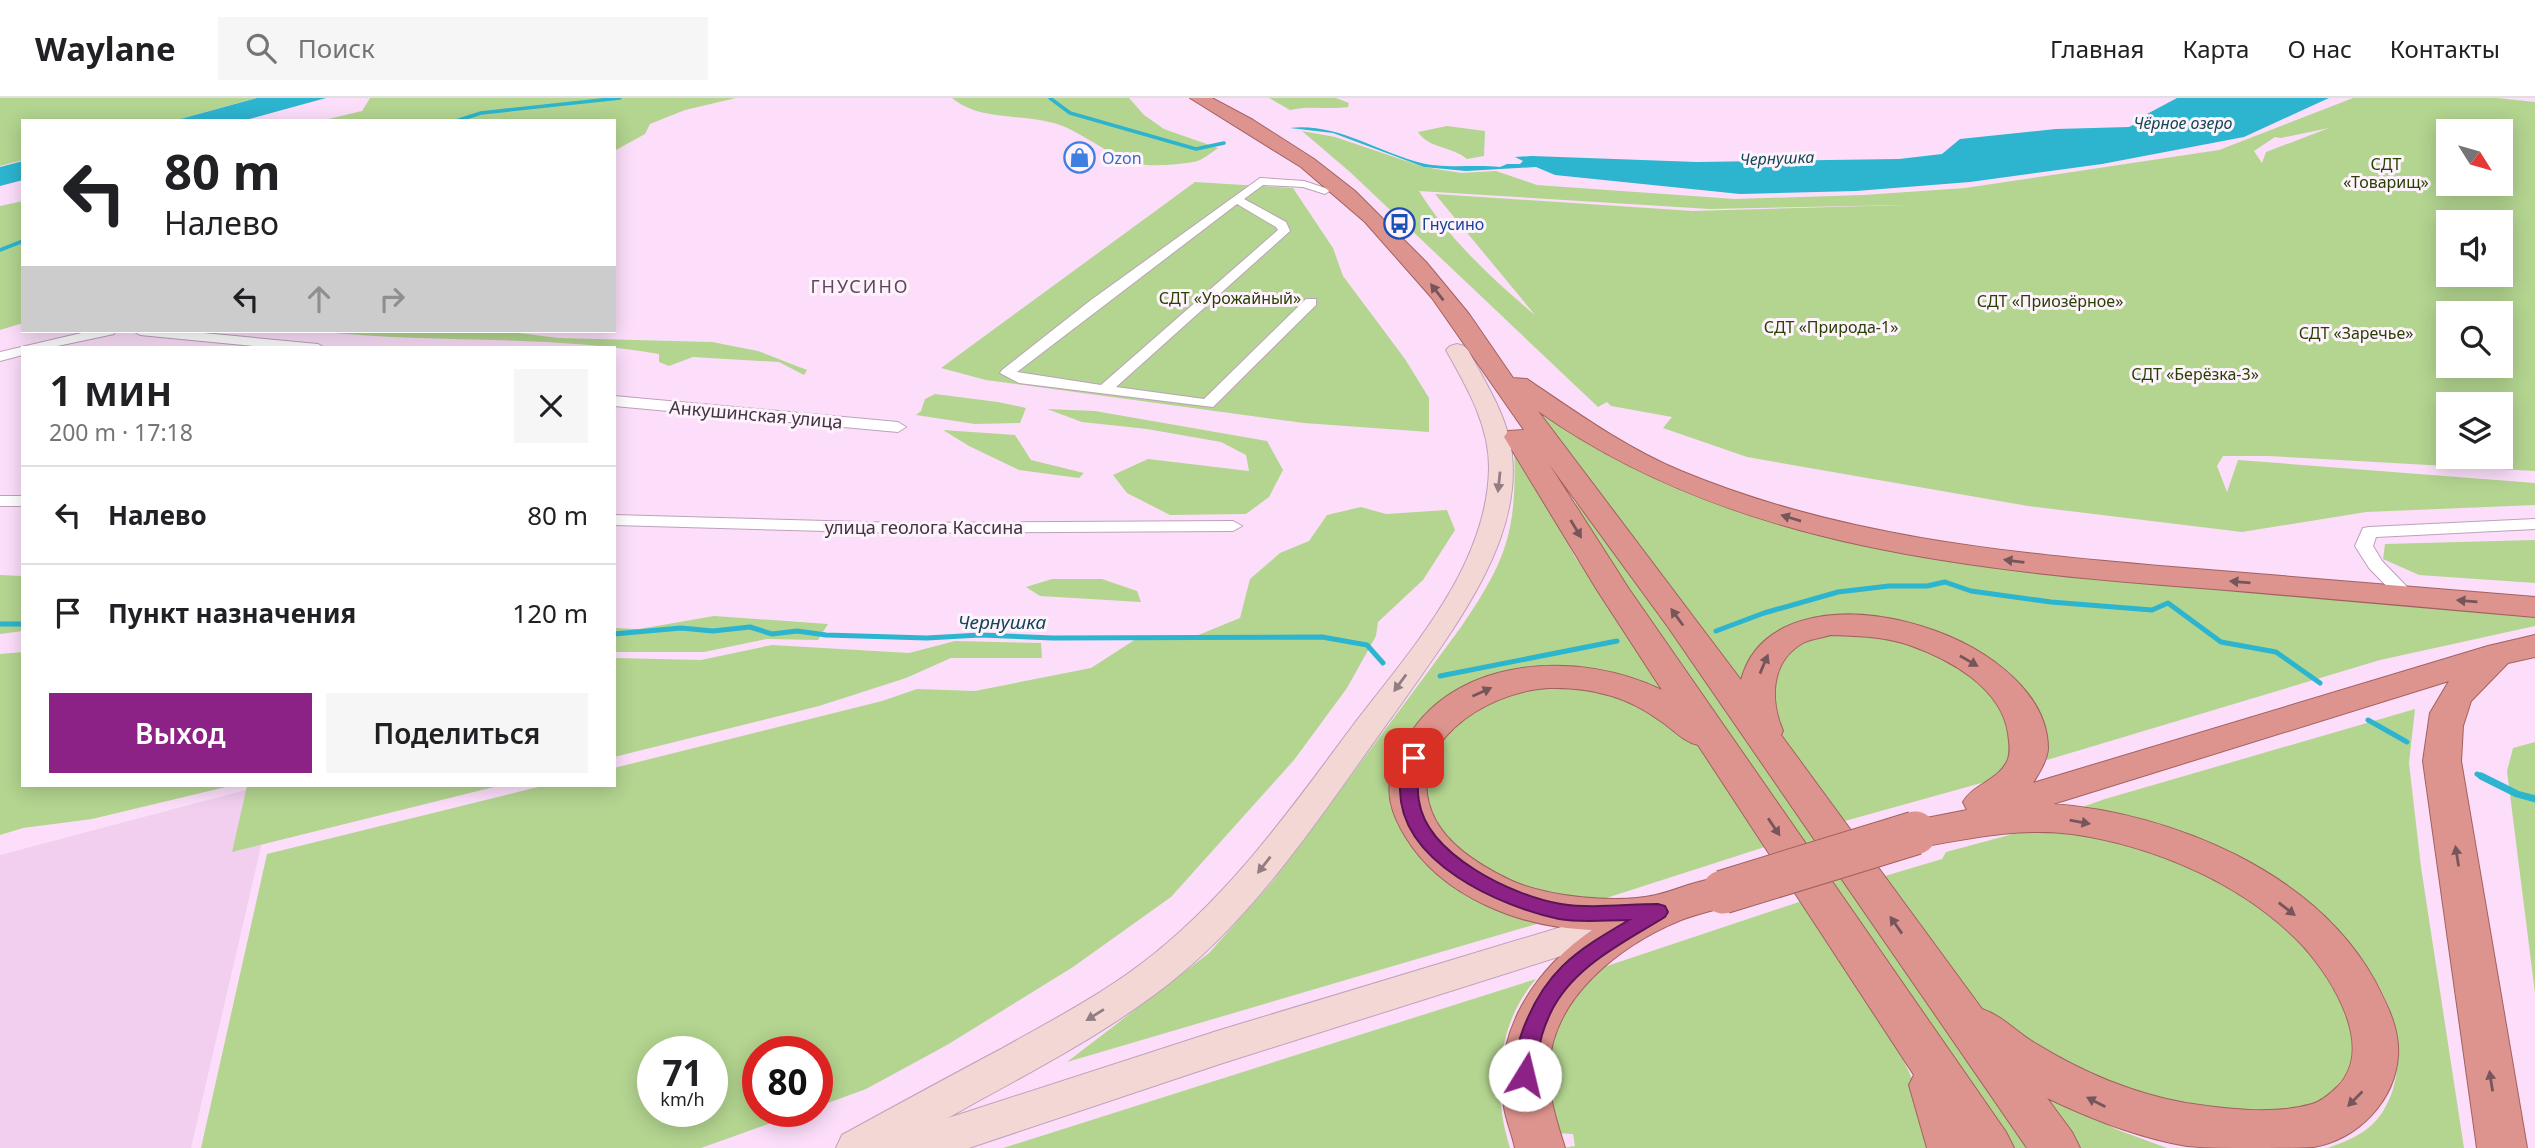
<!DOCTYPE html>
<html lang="ru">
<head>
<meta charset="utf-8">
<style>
	body { margin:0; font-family:"Noto Sans",sans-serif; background:#f6f6f6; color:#202124; height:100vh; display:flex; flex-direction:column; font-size:26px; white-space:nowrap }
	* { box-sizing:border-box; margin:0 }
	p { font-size:23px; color:#757577 }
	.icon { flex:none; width:38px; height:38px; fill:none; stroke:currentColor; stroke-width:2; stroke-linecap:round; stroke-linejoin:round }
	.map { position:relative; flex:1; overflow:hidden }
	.drawer { position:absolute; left:21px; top:248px; width:595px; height:441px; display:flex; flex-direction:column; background:#fff; border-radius:0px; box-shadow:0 4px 18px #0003 }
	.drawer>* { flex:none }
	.banner { position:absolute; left:21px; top:21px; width:595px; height:214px; border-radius:0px; box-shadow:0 4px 18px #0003; background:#fff; color:#202124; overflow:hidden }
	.needle { width:46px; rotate:127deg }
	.fabs { position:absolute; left:2436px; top:21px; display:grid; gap:14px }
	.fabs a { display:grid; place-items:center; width:77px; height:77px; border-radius:0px; background:#fff; box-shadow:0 4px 18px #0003; font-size:35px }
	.speed { position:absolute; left:637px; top:938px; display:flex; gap:14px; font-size:35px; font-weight:700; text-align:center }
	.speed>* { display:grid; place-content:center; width:91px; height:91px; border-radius:50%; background:#fff; box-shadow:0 4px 18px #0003; line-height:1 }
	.speed small { font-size:18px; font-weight:400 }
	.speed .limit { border:10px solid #d22; background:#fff; color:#111 }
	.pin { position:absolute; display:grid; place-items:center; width:60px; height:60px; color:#fff; margin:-30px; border-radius:14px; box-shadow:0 4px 10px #0006 }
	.me { position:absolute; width:77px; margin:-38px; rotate:9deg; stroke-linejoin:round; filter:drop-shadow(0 0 5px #0008) }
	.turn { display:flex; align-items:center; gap:24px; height:147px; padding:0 28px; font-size:32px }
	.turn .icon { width:91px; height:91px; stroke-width:2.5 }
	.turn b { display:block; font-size:49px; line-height:60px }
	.lanes { display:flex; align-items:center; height:66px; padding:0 28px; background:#0003; justify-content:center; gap:35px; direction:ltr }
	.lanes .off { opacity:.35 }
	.round { display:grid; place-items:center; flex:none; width:74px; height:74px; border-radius:0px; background:#f6f6f6 }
	.head { display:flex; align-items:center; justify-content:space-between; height:119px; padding:0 28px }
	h1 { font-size:42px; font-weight:600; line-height:52px }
	.primary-button { display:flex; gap:14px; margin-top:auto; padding:14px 28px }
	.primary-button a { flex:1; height:80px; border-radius:0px; background:#8c2186; color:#fff; font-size:28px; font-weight:600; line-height:80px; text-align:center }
	.primary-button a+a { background:#f6f6f6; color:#202124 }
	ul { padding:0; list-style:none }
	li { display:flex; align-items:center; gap:21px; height:98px; padding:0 28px; border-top:2px solid #e0e0e0 }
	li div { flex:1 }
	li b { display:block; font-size:26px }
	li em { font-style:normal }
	header { display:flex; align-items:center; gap:42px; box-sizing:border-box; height:98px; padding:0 35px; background:#fff; border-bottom:2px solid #e0e0e0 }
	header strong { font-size:33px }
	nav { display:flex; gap:38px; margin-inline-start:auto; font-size:24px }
	.search { width:490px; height:63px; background:#f6f6f6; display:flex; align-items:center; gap:18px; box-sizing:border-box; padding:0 24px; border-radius:0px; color:#757577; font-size:26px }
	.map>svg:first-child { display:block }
	.built { fill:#f2cfef }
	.green { fill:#b3d590; fill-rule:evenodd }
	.water { fill:#2db4cf }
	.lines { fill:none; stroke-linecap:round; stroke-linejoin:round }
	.stream-far2 { stroke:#2db4cf; stroke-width:3.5 }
	.stream-far1 { stroke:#2db4cf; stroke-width:5 }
	.stream { stroke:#2db4cf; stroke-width:7 }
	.minor-casing { stroke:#bda1bb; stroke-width:2 }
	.secondary-casing { stroke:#bda1bb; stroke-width:2 }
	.trunk-casing { stroke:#a26160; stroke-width:2 }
	.minor { fill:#fff; fill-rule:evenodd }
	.secondary { fill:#f3d7d5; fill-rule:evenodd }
	.trunk { fill:#de948e; fill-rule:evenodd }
	.trunk-bridge-casing { stroke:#a26160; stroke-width:45; stroke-linecap:butt }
	.trunk-bridge { stroke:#de948e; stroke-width:43 }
	.oneway { fill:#77565b }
	.oneway2 { fill:#917d82 }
	.route { fill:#8c2186; stroke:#5b1557; stroke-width:2 }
	.labels { text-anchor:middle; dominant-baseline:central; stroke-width:6; stroke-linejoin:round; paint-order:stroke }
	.far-water-label { font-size:16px; font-style:italic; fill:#104853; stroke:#fef2fd }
	.far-shop-label { font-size:16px; fill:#366cbe; stroke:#fef2fd; text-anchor:start }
	.far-park-label { font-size:16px; fill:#294003; stroke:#fef2fd }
	.far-transit-label { font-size:16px; fill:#164399; stroke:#fef2fd; text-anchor:start }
	.far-quarter-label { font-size:18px; letter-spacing:2px; fill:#5e465d; stroke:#fef2fd }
	.street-label { font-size:18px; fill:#40343f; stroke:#fef2fd }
	.water-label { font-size:19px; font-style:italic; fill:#104853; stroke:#fef2fd }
</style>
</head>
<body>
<header>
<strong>Waylane</strong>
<div class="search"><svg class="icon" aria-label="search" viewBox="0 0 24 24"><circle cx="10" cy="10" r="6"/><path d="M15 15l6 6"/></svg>Поиск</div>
<nav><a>Главная</a><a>Карта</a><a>О нас</a><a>Контакты</a></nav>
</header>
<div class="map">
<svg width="2535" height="1050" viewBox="0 0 2535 1050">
	<rect width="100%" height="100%" fill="#fcdefa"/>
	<path class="built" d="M261,688H275L191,1050H0V757Z"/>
	<path class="green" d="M0,0H256L173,23H23V62L0,68Z
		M370,0H736L685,12L650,26L645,36L614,53V23H320L362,13Z
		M952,0H1129L1144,17L1164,31L1218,50C1212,54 1206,59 1200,62C1191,66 1158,68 1147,67C1120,66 1087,37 1060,27C1024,14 983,25 952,0Z
		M1269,0H1336L1349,5L1348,9C1328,12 1310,7 1290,12Z
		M2353,0H2497L2535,4V373L2268,358H2223L2217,368L2227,394L2238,362L2535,385V407L2366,414L2242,434L2028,408L1747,359L1663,330L1672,319L1611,308L1607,304L1598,309L1350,74L1302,33L1335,39L1424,69L1461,75L1496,73L1537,87L1735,101L1864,97L1965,90L2219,52ZM2329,30L2266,54L2262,65L2254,53L2275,39L2281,40ZM2448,33H2501V86H2448ZM1419,93L1710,111L1906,107L1693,113L1435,96L1535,217C1493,182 1448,140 1419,93ZM2448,124H2501V177H2448ZM2448,215H2501V268H2448ZM2448,306H2501V359H2448Z
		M1447,28L1485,33L1484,58L1467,61C1452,48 1429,51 1418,34Z
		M1195,84L1293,90L1333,150L1343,178L1405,261L1429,300V334L1304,325L986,282L941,270Z
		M23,103V225L0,232V108Z
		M315,233H503L559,240L712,244L758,253L807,272L804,277L779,264L693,259L669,268L659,264V256C545,236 429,246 315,233Z
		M935,296L998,304L1026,310L1020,325L975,326L916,317L921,313L925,301Z
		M1047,311L1095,313L1267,343L1283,372L1269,399L1246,416L1170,417L1127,395L1113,377L1148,361L1249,373L1246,357L1221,344L1147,331L1082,324Z
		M1533,311C1559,327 1585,345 1611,359C1690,401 1775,427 1861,446L2535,514V528L2380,562L2047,662L2035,614L1982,560L1817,521L1775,535L1762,547L1753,561L1748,577V604Z
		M943,332L1015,337L1031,362L1084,375L1079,380L1019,372L969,348Z
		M1514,343L1575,459L1678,608L1602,577L1454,598L1402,712L1550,822L1067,964L1209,855L1274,782L1461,529C1510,458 1517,429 1514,343Z
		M1575,404L1620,455L2040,1050H2005L1605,462Z
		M1361,409L1386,416L1447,412L1455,432L1423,482L1378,524L1376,538L1347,590L1294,662L1171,799L1073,869L947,947L866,991L817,1009V954H758V1013H805L701,1050H201L267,756L542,688H614V670L882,603L917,591L975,593L1091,570L1136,541L1191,540L1240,520L1250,481L1280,455L1309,443L1327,417ZM653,954H712V1013H653Z
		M2535,442V485L2419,477L2383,461L2385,446Z
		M0,477L23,478V533L0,536Z
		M1052,481H1102L1137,493L1141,504L1040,498L1026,489Z
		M714,518L828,526L818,542L767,541L704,554H614V530L639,531Z
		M1815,536L1899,539L1987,581L2019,644L2002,676L1985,684L1834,726L1769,619L1778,555Z
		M955,543L1041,545L1042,560H951L906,580L819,608L614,659V560L701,562L772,547L909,555Z
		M23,554V688H230L92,721L23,730L0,737V556Z
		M1565,586L1622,596L1696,641L1771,747L1600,802L1523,796L1443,743L1421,697L1438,638L1490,598Z
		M2415,611L2409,665L2421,769L2464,1050H2328C2341,1045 2355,1040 2367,1031C2380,1021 2388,1007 2393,991C2410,934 2382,881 2343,840L2071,713L2105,701Z
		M2535,644V895L2507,673L2513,650Z
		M247,688H498L232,754Z
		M2050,731L2112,739L2232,786L2308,845L2345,902L2356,951L2348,974L2331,995L2313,1009L2239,1024L2095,989L1974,906L1885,778L1942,761L1946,754L2013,736Z
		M1802,803L1901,957L1918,993L1934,1050H1562L1575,1048L1573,1036L1556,1035L1548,972L1558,914L1601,870Z
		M1536,881C1496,927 1492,993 1510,1050H1003Z
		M2041,992L2118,1032L2167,1050H2081Z"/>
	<path class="water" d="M257,0H326L242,23H173Z
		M2177,0H2329L2244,39L2102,66L1970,84L1856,93L1740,96L1555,77L1536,69L1466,73L1424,69L1333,35L1290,30C1335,25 1373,51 1414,63C1442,72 1472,66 1500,69L1507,66H1520L1523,63L1515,59L1532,58L1697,64L1899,61L1942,56L1960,41L2056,31L2129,29L2146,21L2147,16Z
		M23,63V82L0,88V69Z"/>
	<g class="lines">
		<path class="stream-far2" d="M1050,0L1070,15L1196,51L1224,45
			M456,23L481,15L620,0
			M0,152L23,143"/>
		<path class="stream-far1" d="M0,526H23
			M1716,533L1764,515L1838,494L1889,488H1927L1945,484L1971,493L2051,504L2152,512L2168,505L2221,544L2276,554L2320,585
			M614,536L681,530L713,533L750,529L772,536L797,533L826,537L927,540L980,537L1053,540L1322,539L1367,547L1383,565
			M1440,578L1617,543
			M2368,622L2407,644
			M2477,676L2484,680"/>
		<path class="stream" d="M2481,678L2517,696L2535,701"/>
		<defs>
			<path id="minor" d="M1260,80L1304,83L1331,92L1325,96L1303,89L1263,87L1244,101L1286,124L1290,133L1116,289L1204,301L1306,201H1316V207L1213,309L1019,285L1000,275L1002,272L1091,202ZM1237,106L1276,129L1278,132L1101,287L1017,274Z
				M90,233H116L114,236L48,250H23V257L0,263V254Z
				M133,233H182L318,246L325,250H275L140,237Z
				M614,298L898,324L906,329L898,334L614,308Z
				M0,398H23V408H0Z
				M614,417L899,425L1233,423L1242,428L1233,433L899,435L614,427Z
				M2535,421V431L2376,439L2373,448L2382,463L2416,498L2407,504L2400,502L2369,470L2355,448L2363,430L2369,429Z"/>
			<path id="secondary" d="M1457,246L1464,248L1468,252C1483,280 1501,308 1509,339C1525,407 1489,476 1453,531C1423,577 1390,621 1359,665C1306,740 1252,816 1182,875C1112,934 1027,975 948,1020L1220,932L1624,810L1637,814L1642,824L1637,834L1220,966L969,1050H836L842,1037C895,1008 948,979 1001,951C1049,924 1097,899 1141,866C1226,802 1288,715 1351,630C1408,555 1488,469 1489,369C1489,326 1466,288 1446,252L1450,248Z"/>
			<path id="trunk" d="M1190,0H1212L1253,22L1314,61L1355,93L1426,164L1469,216L1513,280L1527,281C1577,315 1626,350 1681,373C1837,438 2005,455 2172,469C2293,479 2414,489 2535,499V519C2428,509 2321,500 2214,491C1981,473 1734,452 1538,313L1741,582C1774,455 2049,532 2048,651C2047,663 2039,675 2033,685L2488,548L2535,537V559L2508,565L2471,603L2463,628L2461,663L2527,1050H2477L2423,663L2430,615L2449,583L2053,706C2172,715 2315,774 2375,883C2387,906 2400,931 2398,958C2395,1003 2358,1041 2314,1049C2294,1050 2271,1050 2251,1050C2230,1050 2208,1050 2187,1048C2139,1040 2091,1021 2047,1000L2072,1034L2080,1050H2027L1668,529L1549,366L1629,491L2006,1034L2014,1050H1927L1909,987L1914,977L1698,647C1682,643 1673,631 1659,622C1627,598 1589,589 1549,590C1486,593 1397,649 1436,723C1451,750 1483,769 1510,782C1547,799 1616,806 1656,797C1683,791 1710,774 1738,783L1744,794L1738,805C1719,811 1699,815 1681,822C1620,847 1551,900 1549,971C1548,998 1557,1024 1565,1050H1515C1512,1036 1506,1022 1504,1009C1492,935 1534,872 1592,832C1523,830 1442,800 1405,738C1395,721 1387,703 1390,683C1392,666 1399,653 1408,639C1459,556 1582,553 1662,592L1597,492L1504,339L1508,333L1524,332L1432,200L1365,124L1301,69ZM1830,537C1857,538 1883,538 1909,547C1949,561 2001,589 2008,635C2009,644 2011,652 2008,661C2000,682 1973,686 1963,704L1967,712L1901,725L1895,735L1901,745L1915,750C1967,741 2020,729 2072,736C2155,748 2244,786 2302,847C2331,879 2376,948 2338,988C2331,995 2322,1003 2312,1006C2274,1017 2225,1011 2186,1005C2131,995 2082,974 2035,945C2016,934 2003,918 1982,911L1781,637L1783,633C1770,602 1770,564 1803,545C1810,541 1822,540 1830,537Z"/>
		</defs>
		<use href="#minor" class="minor-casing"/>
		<use href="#secondary" class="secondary-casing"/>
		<use href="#trunk" class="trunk-casing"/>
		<use href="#minor" class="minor"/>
		<use href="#secondary" class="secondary"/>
		<use href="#trunk" class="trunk"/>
		<defs>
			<path id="trunk-bridge" d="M1723,794L1915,735"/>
		</defs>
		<use href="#trunk-bridge" class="trunk-bridge-casing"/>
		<use href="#trunk-bridge" class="trunk-bridge"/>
	</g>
	<defs><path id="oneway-solid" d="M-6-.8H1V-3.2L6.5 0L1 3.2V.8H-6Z" transform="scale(1.75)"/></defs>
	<g class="oneway">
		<use href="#oneway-solid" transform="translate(1437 194) rotate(-128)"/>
		<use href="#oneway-solid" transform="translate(1791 420) rotate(-163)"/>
		<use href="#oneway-solid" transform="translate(1576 431) rotate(59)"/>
		<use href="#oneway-solid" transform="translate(2014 463) rotate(-173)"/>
		<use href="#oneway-solid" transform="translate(2240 484) rotate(-175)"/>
		<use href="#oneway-solid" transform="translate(2467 503) rotate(-175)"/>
		<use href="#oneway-solid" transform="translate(1677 519) rotate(-126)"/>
		<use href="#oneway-solid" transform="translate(1969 563) rotate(30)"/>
		<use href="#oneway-solid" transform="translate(1764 566) rotate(-67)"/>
		<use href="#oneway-solid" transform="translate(1482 594) rotate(-24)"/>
		<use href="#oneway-solid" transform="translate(2080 724) rotate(10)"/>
		<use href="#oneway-solid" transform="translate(1774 729) rotate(56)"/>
		<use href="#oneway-solid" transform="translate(2457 758) rotate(-99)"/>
		<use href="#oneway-solid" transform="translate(2287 811) rotate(38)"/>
		<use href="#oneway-solid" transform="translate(1896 827) rotate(-125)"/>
		<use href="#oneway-solid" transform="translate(2491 983) rotate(-99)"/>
		<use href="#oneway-solid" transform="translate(2355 1001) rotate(135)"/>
		<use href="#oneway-solid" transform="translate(2096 1004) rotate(-153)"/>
	</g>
	<g class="oneway2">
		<use href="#oneway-solid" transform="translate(1499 384) rotate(96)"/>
		<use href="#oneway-solid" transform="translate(1400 585) rotate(126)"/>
		<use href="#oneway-solid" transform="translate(1264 767) rotate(128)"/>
		<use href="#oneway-solid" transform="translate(1095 917) rotate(148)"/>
	</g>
	<path class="route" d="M1414,654L1420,656L1423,660C1419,674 1416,689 1419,703C1427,757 1513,798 1561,806C1592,811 1627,806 1658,806L1665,808L1668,814L1665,819C1623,845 1572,869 1550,916C1545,927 1540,941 1539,952C1537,963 1538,974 1533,984L1525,987L1517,984C1511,971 1516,951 1521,937C1543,874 1574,854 1629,822C1607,822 1581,825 1559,821C1499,808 1401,765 1400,692C1400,680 1401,667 1408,656Z"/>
	<defs>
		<symbol id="shop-ring" viewBox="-11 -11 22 22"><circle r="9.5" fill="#fef2fd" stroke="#3f7fe0" stroke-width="1.5"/><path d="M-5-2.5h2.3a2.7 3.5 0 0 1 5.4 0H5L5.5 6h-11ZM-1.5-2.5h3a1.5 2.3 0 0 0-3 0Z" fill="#3f7fe0"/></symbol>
		<symbol id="bus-ring" viewBox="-11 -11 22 22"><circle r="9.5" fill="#fef2fd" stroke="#1a4fb4" stroke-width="1.5"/><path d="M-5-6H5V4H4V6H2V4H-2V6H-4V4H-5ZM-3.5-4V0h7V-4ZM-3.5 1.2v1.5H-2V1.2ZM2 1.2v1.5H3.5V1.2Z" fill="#1a4fb4"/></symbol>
	</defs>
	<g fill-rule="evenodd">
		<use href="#shop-ring" x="1062" y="42" width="35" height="35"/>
		<use href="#bus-ring" x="1382" y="108" width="35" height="35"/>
	</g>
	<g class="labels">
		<g class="far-water-label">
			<text x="2183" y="25">Чёрное озеро</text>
			<text transform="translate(1777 60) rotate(-2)">Чернушка</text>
		</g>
		<g class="far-shop-label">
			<text x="1102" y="60">Ozon</text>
		</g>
		<g class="far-park-label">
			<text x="2386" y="66">СДТ<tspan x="2386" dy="18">«Товарищ»</tspan></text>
			<text x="1230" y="200">СДТ «Урожайный»</text>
			<text x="2050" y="203">СДТ «Приозёрное»</text>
			<text x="1831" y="229">СДТ «Природа-1»</text>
			<text x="2356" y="235">СДТ «Заречье»</text>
			<text x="2195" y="276">СДТ «Берёзка-3»</text>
		</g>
		<g class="far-transit-label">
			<text x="1422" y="126">Гнусино</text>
		</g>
		<g class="far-quarter-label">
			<text x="860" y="188">ГНУСИНО</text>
		</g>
		<g class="street-label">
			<text transform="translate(756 316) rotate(5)">Анкушинская улица</text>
			<text x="924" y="429">улица геолога Кассина</text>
		</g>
		<g class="water-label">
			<text x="1002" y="524">Чернушка</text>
		</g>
	</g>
</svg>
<div class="fabs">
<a><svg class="needle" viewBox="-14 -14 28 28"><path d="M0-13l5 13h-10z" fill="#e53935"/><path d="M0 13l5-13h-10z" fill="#757577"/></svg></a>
<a><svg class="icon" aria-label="sound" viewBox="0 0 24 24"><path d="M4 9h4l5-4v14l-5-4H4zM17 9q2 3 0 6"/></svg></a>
<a><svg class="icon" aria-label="search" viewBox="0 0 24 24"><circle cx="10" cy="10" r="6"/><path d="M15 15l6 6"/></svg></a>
<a><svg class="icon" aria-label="layers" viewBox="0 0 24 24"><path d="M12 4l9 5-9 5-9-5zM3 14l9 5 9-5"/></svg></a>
</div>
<div class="speed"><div>71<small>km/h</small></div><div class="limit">80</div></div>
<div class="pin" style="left:1414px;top:660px;background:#d93025"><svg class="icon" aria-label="arrive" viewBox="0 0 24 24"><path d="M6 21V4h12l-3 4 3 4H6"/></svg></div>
<svg class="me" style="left:1525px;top:977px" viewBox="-20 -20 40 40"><circle r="19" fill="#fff"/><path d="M0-13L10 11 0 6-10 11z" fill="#8c2186"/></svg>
<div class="banner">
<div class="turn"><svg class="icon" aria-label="left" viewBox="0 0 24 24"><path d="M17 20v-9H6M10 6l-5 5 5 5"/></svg><div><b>80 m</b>Налево</div></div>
<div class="lanes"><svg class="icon" aria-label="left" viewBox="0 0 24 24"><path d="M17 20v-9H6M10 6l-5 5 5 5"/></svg><svg class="icon off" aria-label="ahead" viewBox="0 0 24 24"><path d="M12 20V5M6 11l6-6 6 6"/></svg><svg class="icon off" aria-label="right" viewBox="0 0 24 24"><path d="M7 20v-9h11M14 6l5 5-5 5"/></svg></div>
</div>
<section class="drawer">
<div class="head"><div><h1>1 мин</h1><p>200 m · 17:18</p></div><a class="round"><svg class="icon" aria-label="close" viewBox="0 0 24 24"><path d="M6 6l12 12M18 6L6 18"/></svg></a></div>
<ul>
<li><svg class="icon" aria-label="left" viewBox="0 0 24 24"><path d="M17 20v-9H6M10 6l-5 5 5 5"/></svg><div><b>Налево</b></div><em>80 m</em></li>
<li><svg class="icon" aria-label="arrive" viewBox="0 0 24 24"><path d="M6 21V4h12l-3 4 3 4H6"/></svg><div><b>Пункт назначения</b></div><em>120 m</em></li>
</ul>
<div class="primary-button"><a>Выход</a><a>Поделиться</a></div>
</section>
</div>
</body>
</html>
